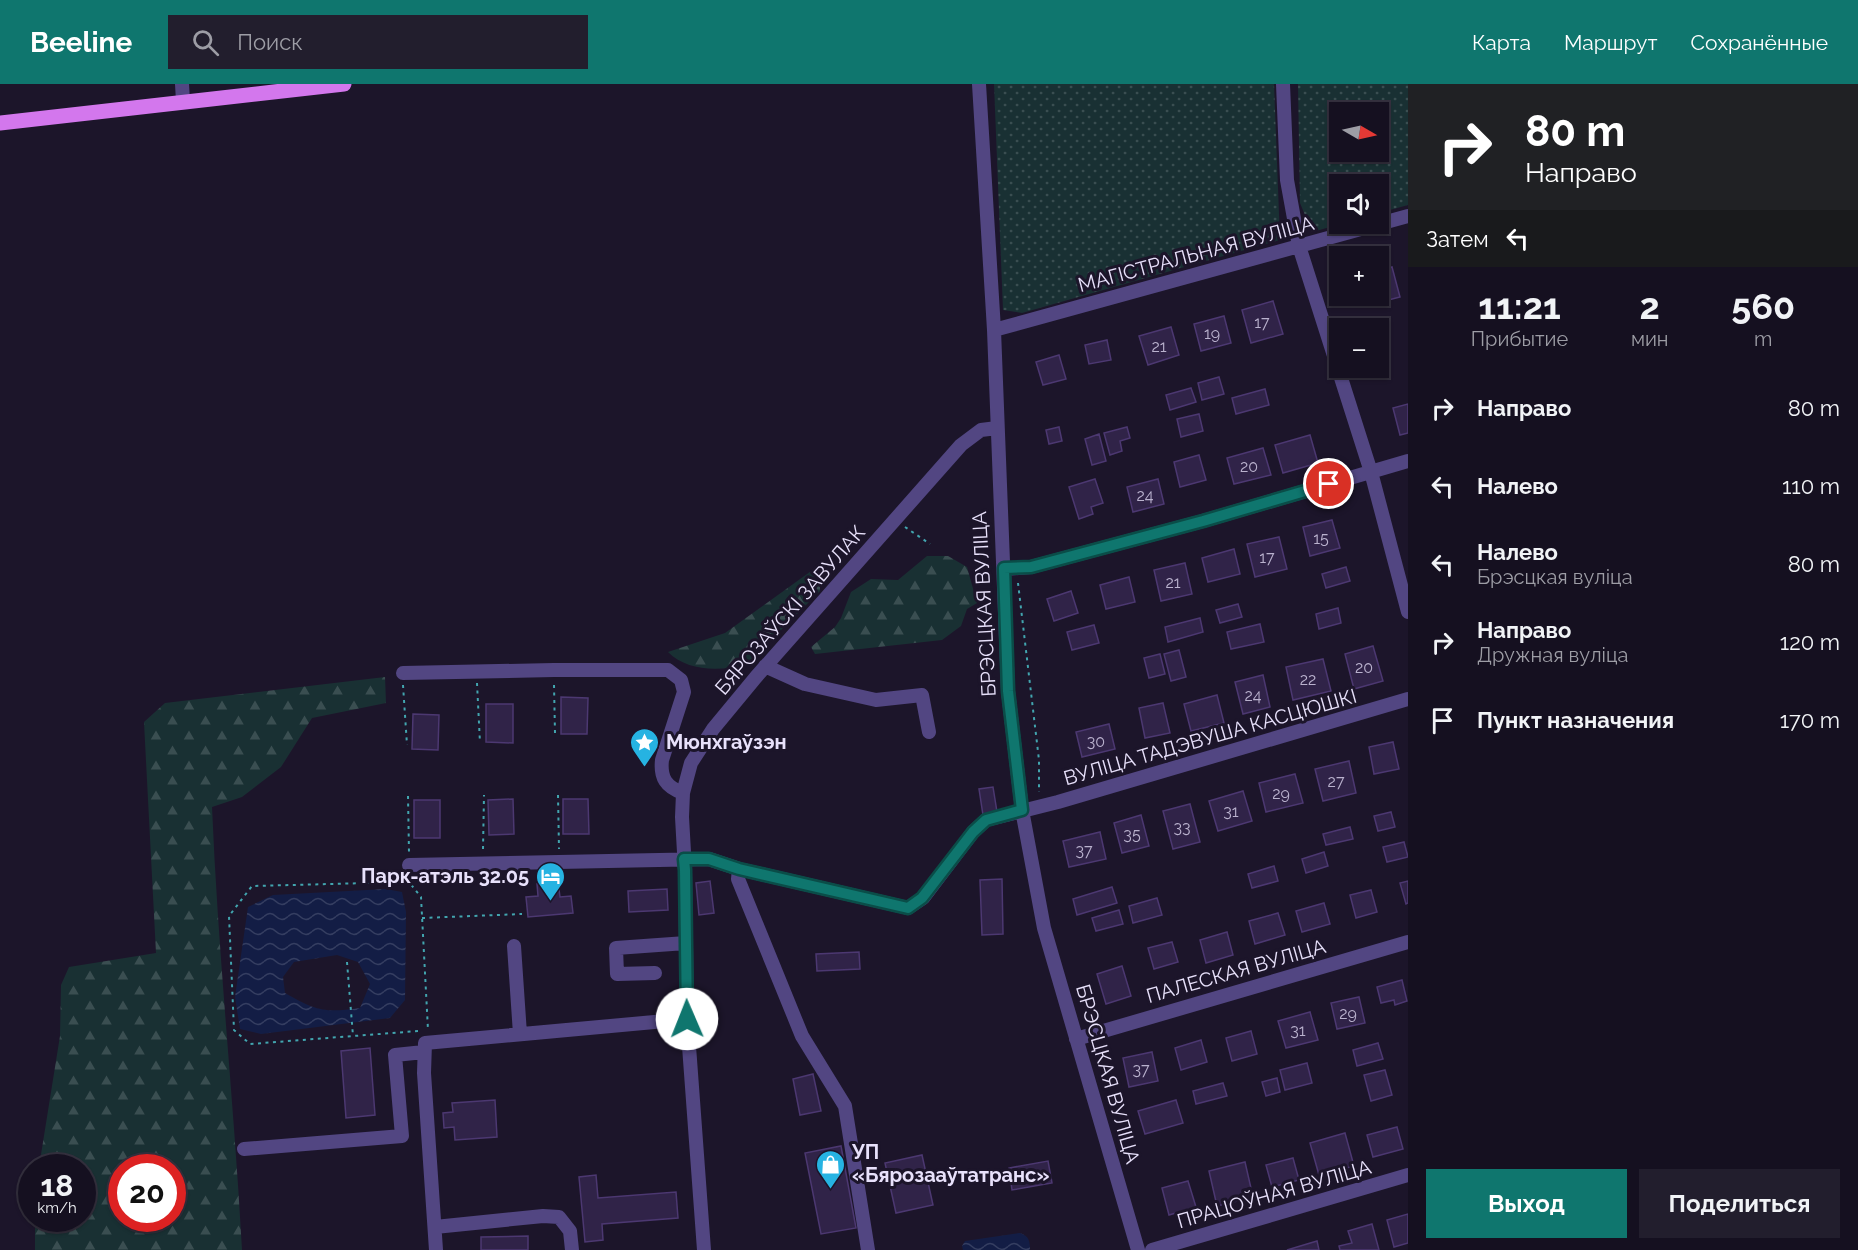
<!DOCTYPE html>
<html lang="ru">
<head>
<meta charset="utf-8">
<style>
	body { margin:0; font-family:Raleway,sans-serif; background:#221e2d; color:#f1f3f6; height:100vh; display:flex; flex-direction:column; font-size:22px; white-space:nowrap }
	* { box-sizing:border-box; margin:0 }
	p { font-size:20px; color:#9d9da5 }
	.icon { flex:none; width:33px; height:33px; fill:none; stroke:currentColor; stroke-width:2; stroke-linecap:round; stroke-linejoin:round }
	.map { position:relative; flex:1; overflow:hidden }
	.side { display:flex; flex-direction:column; background:#151020; width:450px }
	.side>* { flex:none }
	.guide { background:#202124; color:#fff; overflow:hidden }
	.needle { width:39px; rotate:99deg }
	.tools { position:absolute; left:1329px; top:18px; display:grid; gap:12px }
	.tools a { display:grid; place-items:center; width:60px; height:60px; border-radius:0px; background:#151020; box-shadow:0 2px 4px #0004,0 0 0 2px #34303e; font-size:30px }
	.speed { position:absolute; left:18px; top:1070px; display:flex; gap:12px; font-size:30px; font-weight:700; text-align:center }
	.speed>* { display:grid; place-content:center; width:78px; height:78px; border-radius:50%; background:#151020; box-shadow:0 2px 4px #0004,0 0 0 2px #34303e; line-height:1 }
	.speed small { font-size:15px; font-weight:400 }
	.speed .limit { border:9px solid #d22; background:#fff; color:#111 }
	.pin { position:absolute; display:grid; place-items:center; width:51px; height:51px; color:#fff; margin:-26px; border:3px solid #fff; border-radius:50%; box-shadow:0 2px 6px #0007 }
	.me { position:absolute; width:66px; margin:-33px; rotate:359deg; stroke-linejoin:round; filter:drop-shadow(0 0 4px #0008) }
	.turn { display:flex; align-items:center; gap:21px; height:126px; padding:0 18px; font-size:27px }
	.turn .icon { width:78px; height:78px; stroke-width:2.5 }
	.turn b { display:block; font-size:42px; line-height:51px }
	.then { display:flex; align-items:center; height:57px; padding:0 18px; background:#0003; gap:12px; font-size:22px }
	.eta { display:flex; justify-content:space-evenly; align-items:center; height:102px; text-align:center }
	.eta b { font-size:36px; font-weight:700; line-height:42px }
	.action { display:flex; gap:12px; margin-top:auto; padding:12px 18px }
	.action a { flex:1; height:69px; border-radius:0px; background:#0f766e; color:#fff; font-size:24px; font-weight:700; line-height:69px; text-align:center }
	.action a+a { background:#221e2d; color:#f1f3f6 }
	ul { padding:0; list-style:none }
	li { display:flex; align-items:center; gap:18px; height:78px; padding:0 18px }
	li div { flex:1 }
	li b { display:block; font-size:22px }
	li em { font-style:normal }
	header { display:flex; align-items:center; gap:36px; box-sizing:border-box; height:84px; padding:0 30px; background:#0f766e; color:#fff }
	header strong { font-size:28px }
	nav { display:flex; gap:33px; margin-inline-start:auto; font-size:21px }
	.search { width:420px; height:54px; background:#221e2d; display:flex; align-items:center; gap:15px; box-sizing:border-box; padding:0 21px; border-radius:0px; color:#9d9da5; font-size:22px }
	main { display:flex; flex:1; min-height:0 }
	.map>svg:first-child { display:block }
	.grass { fill:url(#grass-dots); fill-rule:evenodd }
	.forest { fill:url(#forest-firs); fill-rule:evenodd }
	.water { fill:url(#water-waves); fill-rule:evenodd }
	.building { fill:#302348; stroke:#4c3871; stroke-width:1.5 }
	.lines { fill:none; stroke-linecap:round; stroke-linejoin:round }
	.path { stroke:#42a5af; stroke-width:2; stroke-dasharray:3 4.5; stroke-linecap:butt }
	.minor { stroke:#524682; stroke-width:14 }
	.major { stroke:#d377ed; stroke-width:15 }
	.route-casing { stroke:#0a4d48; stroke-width:15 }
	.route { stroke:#0f766e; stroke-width:10 }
	.labels { text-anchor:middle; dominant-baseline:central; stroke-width:6; stroke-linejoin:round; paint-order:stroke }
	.number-label { font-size:16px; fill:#bab2ce }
	.street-label { font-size:20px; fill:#e8e1fb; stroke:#1c152a }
	.poi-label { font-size:20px; font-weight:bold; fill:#e8e1fb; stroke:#1c152a; text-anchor:start }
</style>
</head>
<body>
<header>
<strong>Beeline</strong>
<div class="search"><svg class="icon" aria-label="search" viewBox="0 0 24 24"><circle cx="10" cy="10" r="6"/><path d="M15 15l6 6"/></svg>Поиск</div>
<nav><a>Карта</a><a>Маршрут</a><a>Сохранённые</a></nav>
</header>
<main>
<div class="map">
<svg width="1408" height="1166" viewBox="0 0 1408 1166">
	<defs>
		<pattern id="grass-dots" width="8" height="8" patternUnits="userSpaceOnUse" patternTransform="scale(1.5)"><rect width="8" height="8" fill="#193033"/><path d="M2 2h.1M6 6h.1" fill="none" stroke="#3a4e51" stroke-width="1.8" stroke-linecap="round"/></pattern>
		<pattern id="forest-firs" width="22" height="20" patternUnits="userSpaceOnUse" patternTransform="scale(1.5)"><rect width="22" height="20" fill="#193033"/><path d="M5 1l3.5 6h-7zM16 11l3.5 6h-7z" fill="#3a4e51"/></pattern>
		<pattern id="water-waves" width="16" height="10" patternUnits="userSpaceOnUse" patternTransform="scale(1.5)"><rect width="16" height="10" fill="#131d45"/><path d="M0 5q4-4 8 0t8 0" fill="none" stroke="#353e61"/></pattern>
	</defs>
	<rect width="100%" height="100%" fill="#1c152a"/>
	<path class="grass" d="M994,0H1274L1280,156L1022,229L1003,226Z
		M1298,0H1408V121L1379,129L1378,100H1340L1341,140L1312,148L1300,119ZM1340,28H1378V68H1340Z"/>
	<path class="forest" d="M927,472H948L967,483L977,519L967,525L961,542L942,556L815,570L811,563L835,543L841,534L851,508L871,495L898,496Z
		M814,485L820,488V507L748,579C723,588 688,588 668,568L725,549Z
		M385,593L386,619L312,634L281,683L242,713L212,723C218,871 234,1018 242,1166H35V1134H82V1083H39L60,952L61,901L69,883L156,869L144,638L165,619ZM122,1083H172V1134H122Z"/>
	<path class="water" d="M386,805L402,808L406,828L405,916L390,934L261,950L240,945L235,913L248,823L273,811ZM337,871L358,878L370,900L360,924C325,929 316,927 285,909L283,893L294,878Z
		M1020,1149C1029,1152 1030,1157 1030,1166H963L962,1162L965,1157Z"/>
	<path class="building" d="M1392,183L1400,213L1369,221L1366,212H1378V187Z
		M1273,217L1283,250L1251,259L1242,226Z
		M1224,232L1231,259L1201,267L1194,240Z
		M1171,243L1179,271L1148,281L1139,252Z
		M1107,256L1111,276L1089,280L1085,261Z
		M1059,271L1066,295L1043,301L1036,278Z
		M1219,293L1224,310L1202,316L1198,299Z
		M1191,304L1196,318L1170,326L1166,311Z
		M1265,305L1269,321L1236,330L1232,314Z
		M1408,320V349L1400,351L1393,324Z
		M1199,330L1203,347L1181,353L1177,335Z
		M1059,343L1062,357L1049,360L1046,346Z
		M1127,343L1130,354L1120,357L1122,367L1110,371L1104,349Z
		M1099,350L1106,377L1092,381L1085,355Z
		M1310,351L1318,379L1283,389L1275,361Z
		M1263,364L1271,391L1234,400L1227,374Z
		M1199,371L1206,396L1180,403L1174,378Z
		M1095,395L1103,419L1091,423L1093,430L1079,435L1069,403Z
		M1158,395L1164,420L1133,428L1127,403Z
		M1332,436L1340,464L1310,472L1303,443Z
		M1279,453L1287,485L1255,493L1247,460Z
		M1234,465L1240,490L1208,498L1202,474Z
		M1185,479L1192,510L1161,517L1154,486Z
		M1346,483L1350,497L1326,504L1322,490Z
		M1129,493L1135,518L1106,525L1100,501Z
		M1071,507L1078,529L1054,537L1047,515Z
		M1238,520L1242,533L1220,539L1216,526Z
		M1338,524L1341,539L1319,545L1316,530Z
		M1200,534L1203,548L1168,558L1165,543Z
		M1260,540L1264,558L1231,565L1227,548Z
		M1094,541L1099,559L1072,566L1067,548Z
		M1373,562L1383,597L1354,605L1345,570Z
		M1179,566L1186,593L1171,597L1164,570Z
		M1160,570L1165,590L1149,594L1144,574Z
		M1323,575L1331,607L1293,616L1286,583Z
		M1263,591L1270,623L1243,630L1235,598Z
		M1217,611L1224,639L1191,647L1184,620Z
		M561,613L588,614L587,650H561Z
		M1163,619L1170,649L1145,654L1139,624Z
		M486,620H513V659L486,658Z
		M413,630L439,631L438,666L412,665Z
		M1109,640L1115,665L1082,673L1076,648Z
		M1393,658L1399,685L1374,690L1369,663Z
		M1349,677L1356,709L1323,717L1315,685Z
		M1295,690L1303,719L1266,728L1259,699Z
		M993,703L997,728L983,731L979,705Z
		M1243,707L1252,737L1218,747L1209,717Z
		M513,715L514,750L489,751L488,716Z
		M563,715H588L589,750H563Z
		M414,716H440V754H414Z
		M1190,720L1200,758L1173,765L1163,727Z
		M1391,728L1395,743L1378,747L1374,732Z
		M1141,731L1149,762L1122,769L1114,739Z
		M1350,743L1353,755L1326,761L1323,750Z
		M1100,748L1106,775L1069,783L1063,757Z
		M1404,758L1408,773L1387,778L1383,763Z
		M1324,768L1328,782L1306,789L1302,775Z
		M1274,782L1278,797L1252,804L1248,790Z
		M1002,795L1003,850L982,851L980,796Z
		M710,797L714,829L699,831L696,799Z
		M1408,797V819L1406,820L1400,799Z
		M558,798L560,813L571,812L573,829L528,833L526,813L538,812L537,800Z
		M1112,803L1117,819L1077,831L1073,815Z
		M667,805L668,826L629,828L628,807Z
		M1371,806L1377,828L1356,834L1350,811Z
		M1157,814L1162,831L1133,839L1129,822Z
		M1324,819L1330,840L1302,848L1296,827Z
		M1119,826L1123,840L1096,847L1092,834Z
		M1278,829L1285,851L1255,860L1249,837Z
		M1227,848L1233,871L1206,879L1200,856Z
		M1172,858L1178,878L1154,885L1148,864Z
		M859,868L860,885L817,887L816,870Z
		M1122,882L1131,912L1106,920L1097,890Z
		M1402,896L1407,917L1395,921L1394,916L1381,919L1377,903Z
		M1359,913L1365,939L1337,945L1331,919Z
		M1310,928L1318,956L1286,964L1278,937Z
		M1251,947L1257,970L1232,977L1226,954Z
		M1201,956L1207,978L1181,986L1175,964Z
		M1378,959L1383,975L1357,982L1353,966Z
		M370,964L375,1031L346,1034L341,967Z
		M1152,968L1158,997L1129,1003L1123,974Z
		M1307,979L1312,999L1285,1006L1280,986Z
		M1385,986L1392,1011L1371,1017L1364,991Z
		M813,990L821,1027L800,1031L793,995Z
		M1277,994L1280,1008L1266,1012L1262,998Z
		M1223,999L1227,1012L1196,1020L1193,1007Z
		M495,1016L497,1053L455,1056L454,1043L444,1044L443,1029L453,1028L452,1019Z
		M1176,1016L1183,1039L1145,1050L1138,1027Z
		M1397,1043L1403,1065L1373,1073L1367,1051Z
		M1345,1049L1354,1082L1319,1091L1310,1059Z
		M841,1062L856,1144L821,1150L805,1069Z
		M922,1071L933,1121L896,1129L885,1079Z
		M1293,1074L1299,1096L1272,1103L1266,1081Z
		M1048,1077L1052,1099L1012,1106L1009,1084Z
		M1245,1078L1253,1113L1217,1122L1209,1087Z
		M596,1091L598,1114L676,1108L678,1134L602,1140L603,1156L585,1158L579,1093Z
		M1188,1097L1196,1123L1169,1131L1162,1104Z
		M1408,1130V1159L1394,1163L1387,1136Z
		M1372,1140L1379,1166H1340L1339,1162L1352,1159L1348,1147Z
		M528,1152V1166H481V1153Z
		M1317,1157L1319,1166H1287Z"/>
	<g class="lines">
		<path class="path" d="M905,443L930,460
			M1018,499L1039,676V708
			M477,599L480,659
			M403,601L407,661
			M554,601L555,649
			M558,711L559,765
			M408,712L409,769
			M483,765L484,711
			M422,834L522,830
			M347,878L353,952
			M418,947L250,960L234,946L229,832L252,802L409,798L421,813L428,946"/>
		<path class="minor" d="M182,0L183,17
			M979,0L994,246L1008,607L1022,726L1044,844L1138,1166
			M1283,0L1287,96L1299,162L1371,388L1408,528
			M994,246L1408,132
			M1004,485L1031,483L1203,437L1408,377
			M765,582L805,600L876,616L922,611L929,648
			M403,589L554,586H668L681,596L684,608L662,676C660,694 666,703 683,709
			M409,781L709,775L739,785L738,795L802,952L845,1022L868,1166
			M739,785L908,824L923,814L973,748L986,736L1058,718L1408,615
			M514,862L520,950
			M655,889L617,890L616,864L686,859
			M1076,955L1408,858
			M244,1065L402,1052L395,971L424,968
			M435,1143L543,1132L559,1133L570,1147L572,1166
			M436,1166L424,989L425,959L687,935
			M704,1166L687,935L685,786L682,733L683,709L691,679L713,645L756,593L961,361L981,346L997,344
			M1152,1166L1408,1091"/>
		<path class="major" d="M0,39L344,0"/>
	</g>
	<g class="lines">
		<defs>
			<path id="route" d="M687,935L685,786L684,775H709L739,785L908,824L922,814L973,748L986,736L1022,726L1008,607L1004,484L1031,483L1203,437L1329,400"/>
		</defs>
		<use href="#route" class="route-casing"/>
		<use href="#route" class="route"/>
	</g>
	<defs>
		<symbol id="sight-pin" viewBox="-11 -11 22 30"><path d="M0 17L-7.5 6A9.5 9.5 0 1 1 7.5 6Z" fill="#26b3e2" stroke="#1c152a"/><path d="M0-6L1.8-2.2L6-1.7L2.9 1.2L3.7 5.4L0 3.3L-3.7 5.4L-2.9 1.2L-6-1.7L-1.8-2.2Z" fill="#fff"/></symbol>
		<symbol id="hotel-pin" viewBox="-11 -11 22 30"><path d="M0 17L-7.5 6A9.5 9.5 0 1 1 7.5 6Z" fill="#26b3e2" stroke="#1c152a"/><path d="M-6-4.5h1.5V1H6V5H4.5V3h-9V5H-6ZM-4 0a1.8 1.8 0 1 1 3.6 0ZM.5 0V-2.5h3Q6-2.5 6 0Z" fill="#fff"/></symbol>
		<symbol id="shop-pin" viewBox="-11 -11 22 30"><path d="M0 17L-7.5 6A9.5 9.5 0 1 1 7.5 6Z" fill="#26b3e2" stroke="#1c152a"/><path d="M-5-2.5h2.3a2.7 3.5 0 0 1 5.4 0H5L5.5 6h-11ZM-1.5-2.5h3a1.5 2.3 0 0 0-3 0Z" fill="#fff"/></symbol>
	</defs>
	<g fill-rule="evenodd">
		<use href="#sight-pin" x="628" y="642" width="33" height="45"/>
		<use href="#hotel-pin" x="534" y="776" width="33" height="45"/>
		<use href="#shop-pin" x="814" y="1064" width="33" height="45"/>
	</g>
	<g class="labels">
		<g class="number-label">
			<text x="1262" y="238">17</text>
			<text x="1212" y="249">19</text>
			<text x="1159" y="262">21</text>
			<text x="1249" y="382">20</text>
			<text x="1145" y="411">24</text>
			<text x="1321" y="454">15</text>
			<text x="1267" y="473">17</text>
			<text x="1173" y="498">21</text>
			<text x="1364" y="583">20</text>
			<text x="1308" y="595">22</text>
			<text x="1253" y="611">24</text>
			<text x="1096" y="657">30</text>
			<text x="1336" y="697">27</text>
			<text x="1281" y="709">29</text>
			<text x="1231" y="727">31</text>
			<text x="1182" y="743">33</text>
			<text x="1132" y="750">35</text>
			<text x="1084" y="766">37</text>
			<text x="1348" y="929">29</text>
			<text x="1298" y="946">31</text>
			<text x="1141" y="985">37</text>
		</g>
		<g class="street-label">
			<text transform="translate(1196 170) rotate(-15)">МАГІСТРАЛЬНАЯ ВУЛІЦА</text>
			<text transform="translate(984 520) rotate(-93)">БРЭСЦКАЯ ВУЛІЦА</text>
			<text transform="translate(790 526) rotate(-49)">БЯРОЗАЎСКІ ЗАВУЛАК</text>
			<text transform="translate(1210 653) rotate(-16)">ВУЛІЦА ТАДЭВУША КАСЦЮШКІ</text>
			<text transform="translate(1236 887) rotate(-16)">ПАЛЕСКАЯ ВУЛІЦА</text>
			<text transform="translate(1108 990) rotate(74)">БРЭСЦКАЯ ВУЛІЦА</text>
			<text transform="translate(1274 1110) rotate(-16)">ПРАЦОЎНАЯ ВУЛІЦА</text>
		</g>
		<g class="poi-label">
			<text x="666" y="658">Мюнхгаўзэн</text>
			<text x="529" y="792" text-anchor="end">Парк-атэль 32.05</text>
			<text x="852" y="1068">УП<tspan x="852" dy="23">«Бярозааўтатранс»</tspan></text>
		</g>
	</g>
</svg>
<div class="tools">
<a><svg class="needle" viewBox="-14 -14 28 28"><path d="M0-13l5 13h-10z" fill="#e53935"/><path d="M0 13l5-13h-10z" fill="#9d9da5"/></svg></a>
<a><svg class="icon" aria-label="sound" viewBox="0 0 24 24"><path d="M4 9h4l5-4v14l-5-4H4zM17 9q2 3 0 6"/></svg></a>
<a>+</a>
<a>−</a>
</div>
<div class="speed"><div>18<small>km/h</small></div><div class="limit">20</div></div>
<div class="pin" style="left:1329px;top:400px;background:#d93025"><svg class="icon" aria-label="arrive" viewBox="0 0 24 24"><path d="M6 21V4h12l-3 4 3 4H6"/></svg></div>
<svg class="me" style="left:687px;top:935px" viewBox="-20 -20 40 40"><circle r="19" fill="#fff"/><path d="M0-13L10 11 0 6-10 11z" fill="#0f766e"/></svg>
</div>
<section class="side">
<div class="guide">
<div class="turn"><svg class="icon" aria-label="right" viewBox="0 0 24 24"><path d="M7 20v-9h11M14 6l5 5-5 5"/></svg><div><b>80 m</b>Направо</div></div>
<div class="then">Затем<svg class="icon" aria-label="left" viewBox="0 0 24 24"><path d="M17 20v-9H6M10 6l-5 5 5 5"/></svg></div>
</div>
<div class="eta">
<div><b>11:21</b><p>Прибытие</p></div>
<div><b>2</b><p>мин</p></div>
<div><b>560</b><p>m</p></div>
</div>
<ul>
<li><svg class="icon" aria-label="right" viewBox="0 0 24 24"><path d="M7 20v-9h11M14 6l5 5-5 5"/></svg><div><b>Направо</b></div><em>80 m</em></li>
<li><svg class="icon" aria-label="left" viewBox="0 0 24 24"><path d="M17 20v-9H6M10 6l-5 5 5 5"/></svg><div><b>Налево</b></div><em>110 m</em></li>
<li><svg class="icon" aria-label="left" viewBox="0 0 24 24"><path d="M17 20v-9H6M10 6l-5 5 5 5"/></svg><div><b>Налево</b><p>Брэсцкая вуліца</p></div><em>80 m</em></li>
<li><svg class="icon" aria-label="right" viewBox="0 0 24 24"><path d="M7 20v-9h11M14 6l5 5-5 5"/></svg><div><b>Направо</b><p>Дружная вуліца</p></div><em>120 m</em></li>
<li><svg class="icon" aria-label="arrive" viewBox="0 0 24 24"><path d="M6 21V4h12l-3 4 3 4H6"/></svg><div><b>Пункт назначения</b></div><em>170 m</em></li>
</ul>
<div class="action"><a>Выход</a><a>Поделиться</a></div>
</section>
</main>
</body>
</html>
